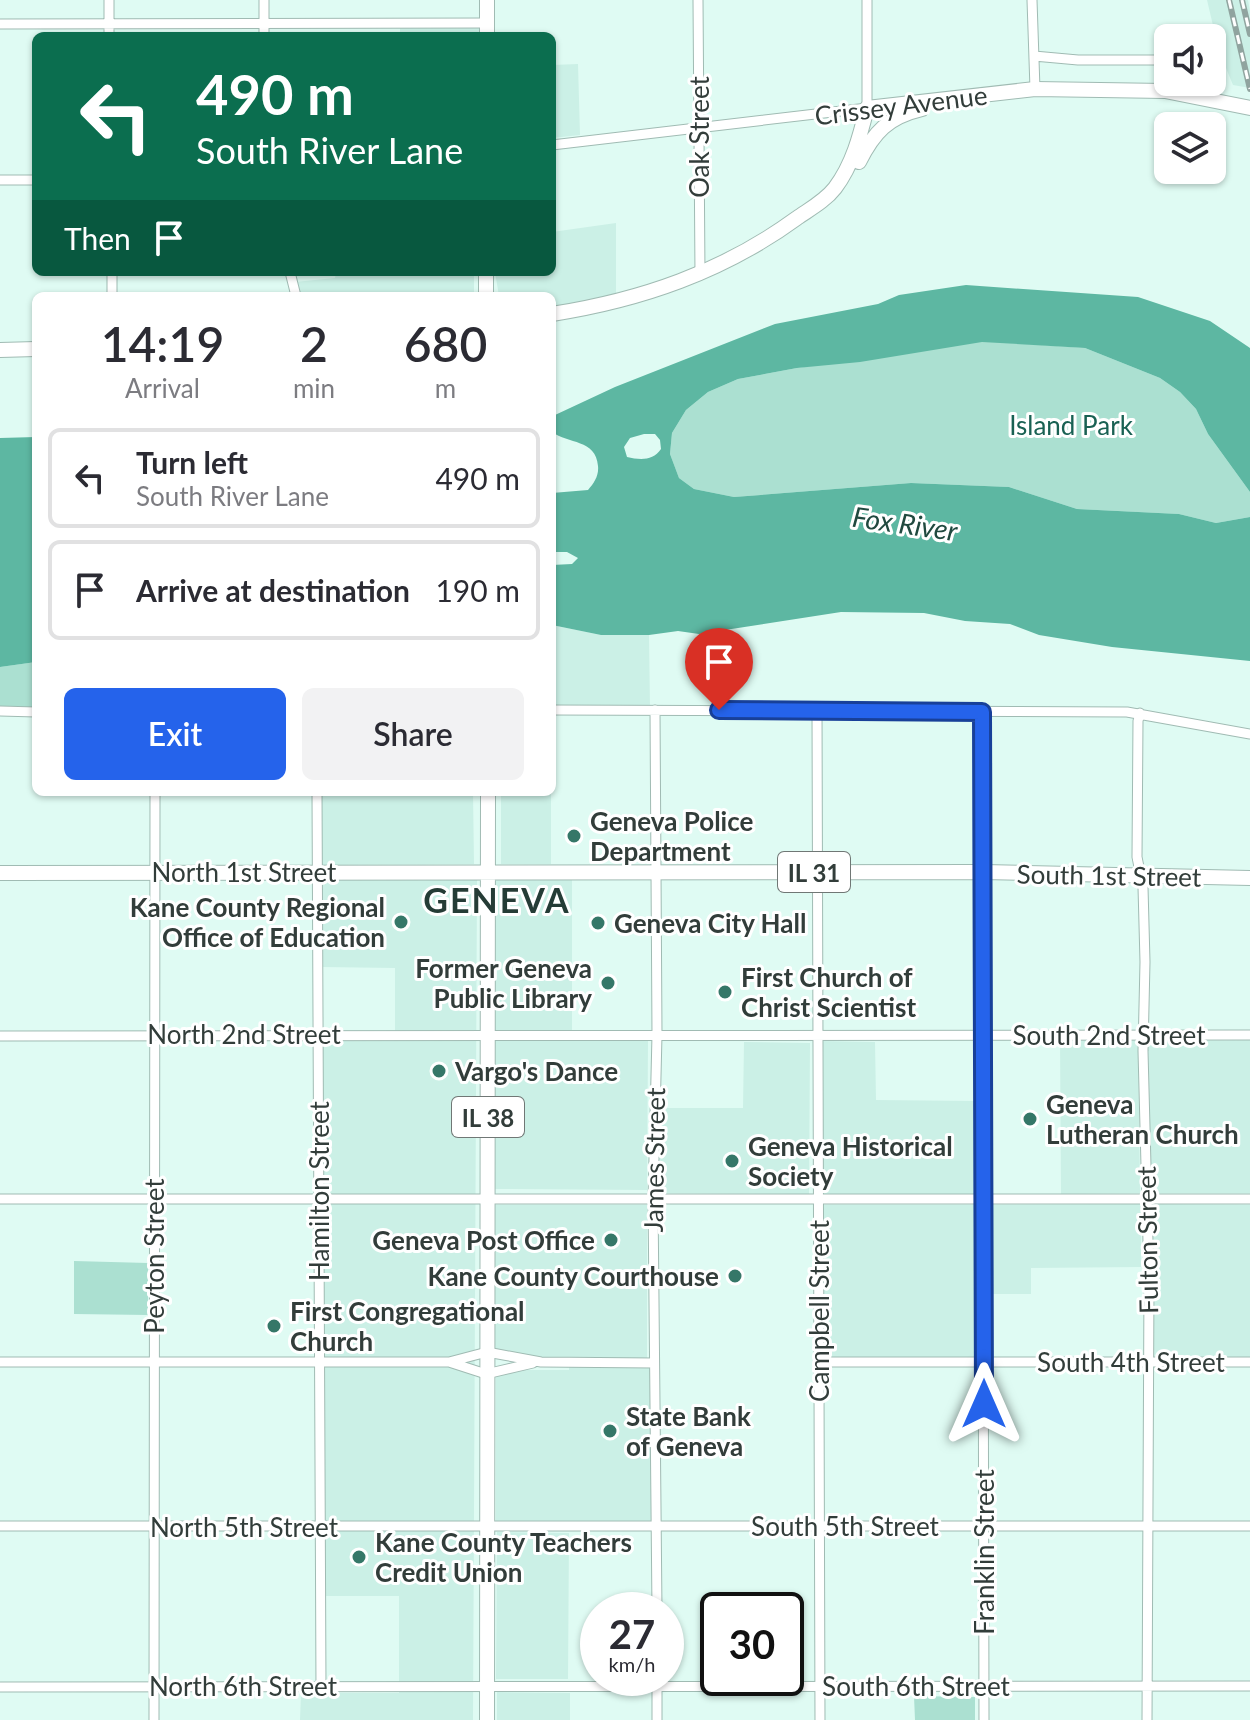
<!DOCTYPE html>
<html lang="en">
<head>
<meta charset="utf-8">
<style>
	body { margin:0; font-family:Lato,sans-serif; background:#f2f2f3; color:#2b2b33; height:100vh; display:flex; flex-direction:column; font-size:30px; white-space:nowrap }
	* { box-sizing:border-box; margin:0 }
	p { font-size:26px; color:#7c7c81 }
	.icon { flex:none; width:44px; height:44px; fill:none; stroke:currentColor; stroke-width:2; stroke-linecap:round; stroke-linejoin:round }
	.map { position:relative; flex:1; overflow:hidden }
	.details { position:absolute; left:32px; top:292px; width:524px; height:504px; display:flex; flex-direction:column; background:#fff; border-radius:12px; box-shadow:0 2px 6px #0004 }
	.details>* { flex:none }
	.top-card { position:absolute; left:32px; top:32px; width:524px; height:244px; border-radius:12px; box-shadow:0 2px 6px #0004; background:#0b6e4f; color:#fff; overflow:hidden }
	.controls { position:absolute; left:1154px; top:24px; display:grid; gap:16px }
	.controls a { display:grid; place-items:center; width:72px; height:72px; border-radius:12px; background:#fff; box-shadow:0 2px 6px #0004; font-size:40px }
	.speed { position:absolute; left:580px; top:1592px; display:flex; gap:16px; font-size:40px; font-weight:700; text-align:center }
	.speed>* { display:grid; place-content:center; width:104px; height:104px; border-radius:50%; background:#fff; box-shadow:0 2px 6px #0004; line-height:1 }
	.speed small { font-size:20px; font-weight:400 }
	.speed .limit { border:4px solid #111; border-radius:12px; background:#fff; color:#111 }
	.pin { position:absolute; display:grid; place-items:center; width:68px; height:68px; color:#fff; margin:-82px -34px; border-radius:50% 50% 50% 0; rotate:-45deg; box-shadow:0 0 8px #0007 }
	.pin .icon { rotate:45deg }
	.me { position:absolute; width:88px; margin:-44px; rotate:0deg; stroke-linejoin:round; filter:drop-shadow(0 0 6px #0008) }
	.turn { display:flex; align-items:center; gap:28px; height:168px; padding:0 32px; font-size:36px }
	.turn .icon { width:104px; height:104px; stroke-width:2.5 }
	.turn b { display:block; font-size:56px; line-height:68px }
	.then { display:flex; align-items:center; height:76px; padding:0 32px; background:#0003; gap:16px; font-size:30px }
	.eta { display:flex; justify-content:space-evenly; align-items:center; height:136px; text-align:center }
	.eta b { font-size:48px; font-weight:600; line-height:56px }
	.button { display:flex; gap:16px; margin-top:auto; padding:16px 32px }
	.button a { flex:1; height:92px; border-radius:12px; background:#2563eb; color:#fff; font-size:32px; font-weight:600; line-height:92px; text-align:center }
	.button a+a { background:#f2f2f3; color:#2b2b33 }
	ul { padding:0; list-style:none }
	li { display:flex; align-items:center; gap:24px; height:100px; margin:0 16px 12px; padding:0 16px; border:4px solid #e1e1e2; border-radius:12px }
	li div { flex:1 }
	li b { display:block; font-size:30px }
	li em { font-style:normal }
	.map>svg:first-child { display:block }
	.built { fill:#cbf0e6 }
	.park { fill:#abe0d1 }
	.water { fill:#5db7a2; fill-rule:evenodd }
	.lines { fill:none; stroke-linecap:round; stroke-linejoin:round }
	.street-casing { stroke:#a0bbb3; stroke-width:11 }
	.secondary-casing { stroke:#a0bbb3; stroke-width:16 }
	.primary-casing { stroke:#a0bbb3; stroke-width:16 }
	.street { stroke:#fff; stroke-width:9 }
	.secondary { stroke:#fff; stroke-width:14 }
	.primary { stroke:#fff; stroke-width:14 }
	.rail-casing { stroke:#90a49f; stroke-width:6 }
	.rail { stroke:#fff; stroke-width:3; stroke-dasharray:9; stroke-linecap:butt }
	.route-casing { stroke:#184099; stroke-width:20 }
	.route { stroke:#2563eb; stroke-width:14 }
	.poi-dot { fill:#357768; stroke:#fff; stroke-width:3 }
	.labels { text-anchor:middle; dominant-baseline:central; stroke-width:6; stroke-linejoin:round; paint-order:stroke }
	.shield { fill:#fff; stroke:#707775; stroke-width:2 }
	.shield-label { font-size:24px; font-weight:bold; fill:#323d3a }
	.street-label { font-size:26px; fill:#323d3a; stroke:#fff }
	.park-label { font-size:26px; fill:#196153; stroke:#fff }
	.poi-label { font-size:26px; font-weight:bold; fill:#323d3a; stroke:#fff; text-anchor:start }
	.water-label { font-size:28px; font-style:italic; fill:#20493f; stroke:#fff }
	.district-label { font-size:34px; font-weight:bold; letter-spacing:2px; fill:#253c36; stroke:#fff }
</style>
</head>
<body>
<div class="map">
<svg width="1250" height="1720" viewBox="0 0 1250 1720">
	<rect width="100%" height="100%" fill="#dffbf3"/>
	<path class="built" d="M1207,0H1248L1250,11V88L1233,85L1219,51Z
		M400,24L484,25V36H400Z
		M578,64L580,135L552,138V65Z
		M616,223V295L552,307V296H499L495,272H552V232Z
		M336,272H474V296H298L295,282L335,278Z
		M552,625L601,635H649L650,708H552Z
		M319,792H473L474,864L319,865Z
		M501,792H551V864H501Z
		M323,879L477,880L473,1720H300L301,1693H399V1596H322L320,1520L323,1040L395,1041V968L322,967Z
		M495,879H572V1030H495Z
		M1138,1037L1140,1193L1061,1194L1060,1038Z
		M495,1040L648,1041L647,1190L494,1189Z
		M1250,1040V1193H1149L1148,1041Z
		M820,1041L875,1042L876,1100L975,1101V1194H820Z
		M744,1042L810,1043L809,1194L659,1193V1108H743Z
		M1141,1204V1267L1031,1268V1294H986V1205Z
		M1151,1204L1250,1205V1357L1150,1356Z
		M494,1205H647V1359H494Z
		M821,1205H975L976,1357L822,1358Z
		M569,1365L652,1366L654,1522L496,1521V1370H569Z
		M497,1532L569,1533L568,1679H496Z
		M497,1692L570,1693V1720H497Z"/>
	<path class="park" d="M982,341L1085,348L1160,378L1180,392L1196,409L1208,434L1250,492V517L1216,523L1179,514L1077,509L1009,487L911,483L734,497L694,489L679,478L670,454L672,433L686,410L708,392L738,379L797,368Z
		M36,662V712L0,711V667Z
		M74,1261L148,1263V1315L74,1314Z
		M914,1696L975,1697V1720H915Z"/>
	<path class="water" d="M966,285L1138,297L1210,321L1250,348V492L1208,434L1196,409L1180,392L1160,378L1085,348L982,342L860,362L797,368L738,379L708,392L686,410L672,433L670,454L679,478L694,489L734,497L911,483L1009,487L1077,509L1179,514L1216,523L1250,517V661L1112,647L1039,635L1010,624L965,621L924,613L841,612L699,634L678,631L649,635H601L552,625V565L572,564L578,558L567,552H552V493L588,490C594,483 599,476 598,466C596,439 568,444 552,432L555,415L615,387L775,324L878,304L899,295ZM644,434H655L660,440L661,449C653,461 640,460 627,457L624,447L630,438Z
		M36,437V662L0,667V438Z"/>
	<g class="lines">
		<defs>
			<path id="street" d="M264,0V36
				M698,0L700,275
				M1032,0L1035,89
				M0,24L487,23
				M109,36V0
				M1212,55H1218
				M1034,56L1078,60H1168
				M552,145L867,108V0
				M0,180H36
				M112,272V296
				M290,272L296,296
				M552,710L1127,712L1250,734
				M655,710L657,1035L653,1199L657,1610
				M817,710L820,1720
				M0,711L36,712
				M982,712L984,1720
				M1140,713L1138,721L1137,857L1143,887L1145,962L1143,1051L1149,1280L1147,1720
				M317,792L321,1687
				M0,1036L1250,1035
				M0,1199H1250
				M0,1362H449L487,1352L541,1362L654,1363
				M449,1362L486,1374L533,1363
				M820,1362H1250
				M0,1526H1250
				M657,1678V1720
				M0,1687L1250,1686
				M154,1720L155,792"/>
			<path id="secondary" d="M859,162C874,132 888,117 922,109
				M552,314C641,300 723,272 797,218C810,209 825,201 835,188C853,164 860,136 867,108L1035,89L1165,91L1250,108
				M0,350L36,349"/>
			<path id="primary" d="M487,0V36
				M486,272V296
				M0,873L984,872L1250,878
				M487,1720L488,792"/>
		</defs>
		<use href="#street" class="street-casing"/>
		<use href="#secondary" class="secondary-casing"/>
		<use href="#primary" class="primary-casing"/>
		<use href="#street" class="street"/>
		<use href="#secondary" class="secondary"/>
		<use href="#primary" class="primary"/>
		<defs>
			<path id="rail" d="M1229,0L1250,89
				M1242,0L1250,34"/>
		</defs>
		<use href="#rail" class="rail-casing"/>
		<use href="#rail" class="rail"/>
	</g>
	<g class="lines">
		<defs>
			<path id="route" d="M719,710L982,712L984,1404"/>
		</defs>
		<use href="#route" class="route-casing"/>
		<use href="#route" class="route"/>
	</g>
	<g class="poi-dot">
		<circle cx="574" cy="836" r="8"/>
		<circle cx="401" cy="922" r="8"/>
		<circle cx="598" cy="923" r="8"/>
		<circle cx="608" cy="983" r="8"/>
		<circle cx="725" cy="992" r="8"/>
		<circle cx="439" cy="1071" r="8"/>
		<circle cx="1030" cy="1119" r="8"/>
		<circle cx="732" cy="1161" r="8"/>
		<circle cx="611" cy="1240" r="8"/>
		<circle cx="735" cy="1276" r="8"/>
		<circle cx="274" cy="1326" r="8"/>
		<circle cx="610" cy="1431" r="8"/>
		<circle cx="359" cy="1557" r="8"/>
	</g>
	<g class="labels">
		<g class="shield">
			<rect x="778" y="852" width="72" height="40" rx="6"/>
			<rect x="452" y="1097" width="72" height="40" rx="6"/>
		</g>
		<g class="shield-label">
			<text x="814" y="872">IL 31</text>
			<text x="488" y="1117">IL 38</text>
		</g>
		<g class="street-label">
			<text transform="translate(901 105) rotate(-7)">Crissey Avenue</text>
			<text transform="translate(699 137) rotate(-90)">Oak Street</text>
			<text x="244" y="872">North 1st Street</text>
			<text transform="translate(1109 875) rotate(1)">South 1st Street</text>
			<text x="244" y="1034">North 2nd Street</text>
			<text x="1109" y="1035">South 2nd Street</text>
			<text transform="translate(654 1160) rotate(-89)">James Street</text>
			<text transform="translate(319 1191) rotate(-90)">Hamilton Street</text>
			<text transform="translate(1147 1240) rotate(-91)">Fulton Street</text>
			<text transform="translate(154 1256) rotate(-90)">Peyton Street</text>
			<text transform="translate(819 1311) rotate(-90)">Campbell Street</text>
			<text x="1131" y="1362">South 4th Street</text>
			<text x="845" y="1526">South 5th Street</text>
			<text x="244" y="1527">North 5th Street</text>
			<text transform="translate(984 1552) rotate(-90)">Franklin Street</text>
			<text x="243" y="1686">North 6th Street</text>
			<text x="916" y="1686">South 6th Street</text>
		</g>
		<g class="park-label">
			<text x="1071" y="425">Island Park</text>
		</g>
		<g class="poi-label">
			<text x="590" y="821">Geneva Police<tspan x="590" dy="30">Department</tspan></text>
			<text x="385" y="907" text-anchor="end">Kane County Regional<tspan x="385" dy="30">Office of Education</tspan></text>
			<text x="614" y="923">Geneva City Hall</text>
			<text x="592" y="968" text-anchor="end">Former Geneva<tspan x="592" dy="30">Public Library</tspan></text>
			<text x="741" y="977">First Church of<tspan x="741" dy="30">Christ Scientist</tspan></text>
			<text x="455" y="1071">Vargo's Dance</text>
			<text x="1046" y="1104">Geneva<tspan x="1046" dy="30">Lutheran Church</tspan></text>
			<text x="748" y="1146">Geneva Historical<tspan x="748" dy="30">Society</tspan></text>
			<text x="595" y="1240" text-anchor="end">Geneva Post Office</text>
			<text x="719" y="1276" text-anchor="end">Kane County Courthouse</text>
			<text x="290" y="1311">First Congregational<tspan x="290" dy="30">Church</tspan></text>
			<text x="626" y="1416">State Bank<tspan x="626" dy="30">of Geneva</tspan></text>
			<text x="375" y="1542">Kane County Teachers<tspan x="375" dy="30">Credit Union</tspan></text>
		</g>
		<g class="water-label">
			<text transform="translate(905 523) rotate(8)">Fox River</text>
		</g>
		<g class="district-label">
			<text x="497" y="899">GENEVA</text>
		</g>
	</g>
</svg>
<div class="controls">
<a><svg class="icon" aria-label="sound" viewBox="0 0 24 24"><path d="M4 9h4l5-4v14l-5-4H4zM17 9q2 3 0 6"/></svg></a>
<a><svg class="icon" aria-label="layers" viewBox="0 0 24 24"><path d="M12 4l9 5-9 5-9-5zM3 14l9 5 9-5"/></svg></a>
</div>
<div class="speed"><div>27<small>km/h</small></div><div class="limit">30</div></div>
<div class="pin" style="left:719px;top:710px;background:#d93025"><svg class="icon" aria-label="arrive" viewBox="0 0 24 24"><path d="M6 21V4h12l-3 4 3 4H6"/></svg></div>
<svg class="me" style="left:984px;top:1404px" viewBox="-20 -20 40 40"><path d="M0-17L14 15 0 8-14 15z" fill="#2563eb" stroke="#fff" stroke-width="4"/></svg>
<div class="top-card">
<div class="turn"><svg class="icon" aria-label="left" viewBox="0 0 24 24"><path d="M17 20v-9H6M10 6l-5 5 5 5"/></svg><div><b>490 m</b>South River Lane</div></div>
<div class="then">Then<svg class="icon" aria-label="arrive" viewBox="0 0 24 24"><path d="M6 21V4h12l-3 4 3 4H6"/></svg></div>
</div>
<section class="details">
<div class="eta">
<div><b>14:19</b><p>Arrival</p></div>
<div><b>2</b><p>min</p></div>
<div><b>680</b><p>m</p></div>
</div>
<ul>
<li><svg class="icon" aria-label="left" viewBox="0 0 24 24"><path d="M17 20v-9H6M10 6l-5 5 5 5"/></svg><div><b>Turn left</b><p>South River Lane</p></div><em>490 m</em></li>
<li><svg class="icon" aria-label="arrive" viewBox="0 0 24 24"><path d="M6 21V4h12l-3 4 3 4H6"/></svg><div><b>Arrive at destination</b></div><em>190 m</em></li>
</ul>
<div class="button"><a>Exit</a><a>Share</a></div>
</section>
</div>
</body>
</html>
